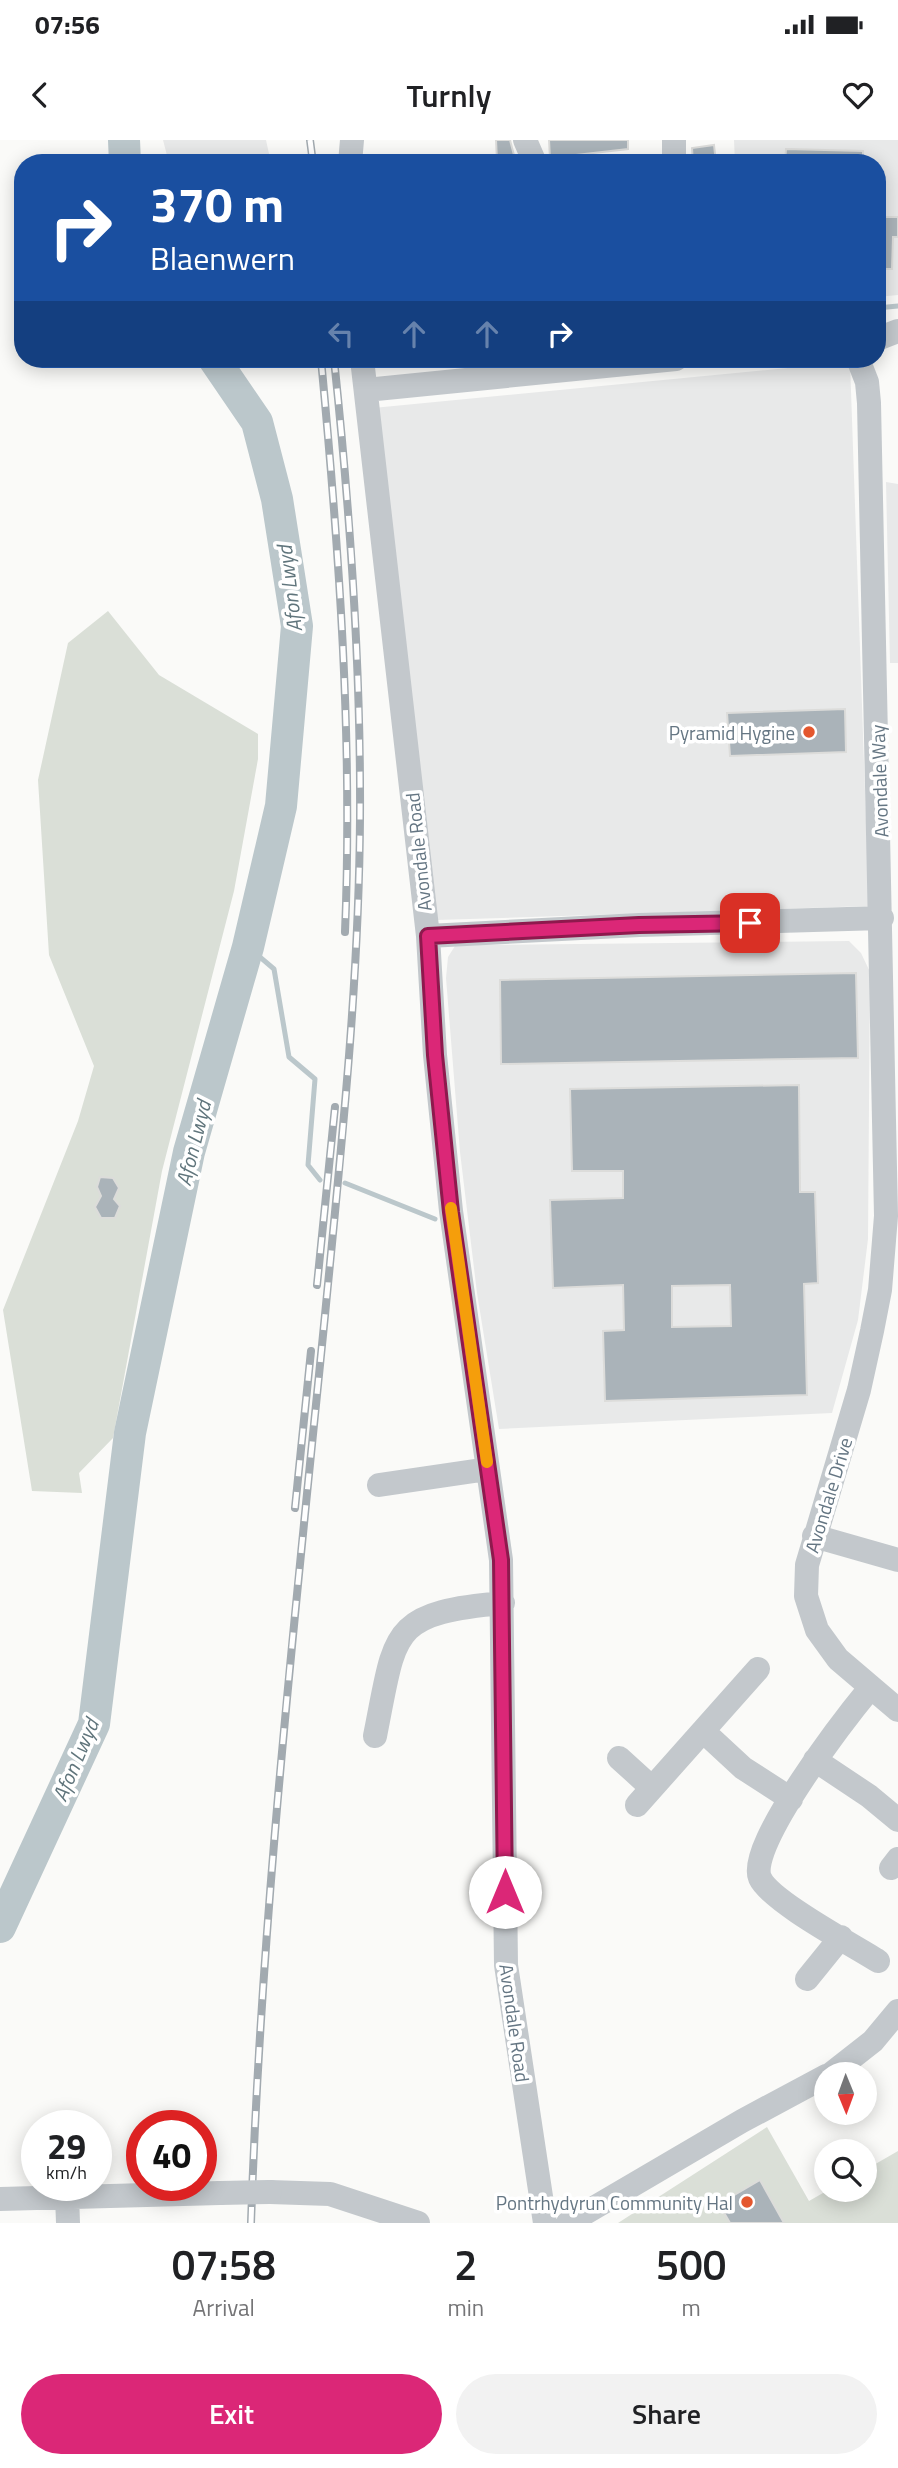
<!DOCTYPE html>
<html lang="en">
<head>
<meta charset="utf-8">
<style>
	body { margin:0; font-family:"Titillium Web",sans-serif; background:#f2f2f2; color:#202124; height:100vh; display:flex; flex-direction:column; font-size:26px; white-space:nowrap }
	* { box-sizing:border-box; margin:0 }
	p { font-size:23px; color:#757577 }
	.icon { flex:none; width:38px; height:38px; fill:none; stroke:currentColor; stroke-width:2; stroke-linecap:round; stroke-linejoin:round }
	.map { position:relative; height:2083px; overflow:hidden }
	.details { display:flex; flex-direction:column; background:#fff; flex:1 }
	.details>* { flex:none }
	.hud { position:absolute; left:14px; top:14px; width:872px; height:214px; border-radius:28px; box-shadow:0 4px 18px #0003; background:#1a4fa0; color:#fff; overflow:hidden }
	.needle { width:46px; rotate:179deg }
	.tools { position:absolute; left:814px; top:1922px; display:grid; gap:14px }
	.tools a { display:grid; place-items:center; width:63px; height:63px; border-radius:50%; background:#fff; box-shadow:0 4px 18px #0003; font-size:35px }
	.speed { position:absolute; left:21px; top:1970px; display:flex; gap:14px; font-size:35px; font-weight:700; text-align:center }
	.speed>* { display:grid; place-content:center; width:91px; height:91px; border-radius:50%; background:#fff; box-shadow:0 4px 18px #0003; line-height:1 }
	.speed small { font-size:18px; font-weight:400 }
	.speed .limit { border:10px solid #d22; background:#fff; color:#111 }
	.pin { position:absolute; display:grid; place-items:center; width:60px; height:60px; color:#fff; margin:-30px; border-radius:14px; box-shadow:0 4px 10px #0006 }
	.me { position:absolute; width:77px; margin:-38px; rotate:0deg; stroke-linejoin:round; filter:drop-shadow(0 0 5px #0008) }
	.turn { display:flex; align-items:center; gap:24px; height:147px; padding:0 21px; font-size:32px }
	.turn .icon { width:91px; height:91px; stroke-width:2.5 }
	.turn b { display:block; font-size:49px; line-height:60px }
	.lanes { display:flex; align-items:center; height:66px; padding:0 21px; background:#0003; justify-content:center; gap:35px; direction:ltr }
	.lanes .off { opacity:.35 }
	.eta { display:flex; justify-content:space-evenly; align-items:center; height:119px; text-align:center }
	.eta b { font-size:42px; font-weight:600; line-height:49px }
	.cta { display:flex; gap:14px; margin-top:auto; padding:14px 21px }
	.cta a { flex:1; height:80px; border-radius:42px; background:#db2777; color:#fff; font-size:28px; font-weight:600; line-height:80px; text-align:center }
	.cta a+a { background:#f2f2f2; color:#202124 }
	.status { display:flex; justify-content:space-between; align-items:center; height:49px; padding:0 35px; background:#fff; direction:ltr }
	.status svg { height:19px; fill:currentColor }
	header { display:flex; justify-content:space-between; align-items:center; height:91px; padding:0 21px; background:#fff; font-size:32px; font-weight:600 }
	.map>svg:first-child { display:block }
	.built { fill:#e8e9e9 }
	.green { fill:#dadfd7 }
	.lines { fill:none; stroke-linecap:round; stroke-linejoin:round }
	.stream { stroke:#bbc7cb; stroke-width:5 }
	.river { stroke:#bbc7cb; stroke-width:32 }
	.building { fill:#aab3b9; stroke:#dcdcda; stroke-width:2; fill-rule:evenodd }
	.minor { stroke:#c3c8cc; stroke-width:24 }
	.rail-casing { stroke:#a2aab0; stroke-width:8 }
	.rail { stroke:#fff; stroke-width:5; stroke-dasharray:16; stroke-linecap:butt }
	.minor-bridge { stroke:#c3c8cc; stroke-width:24 }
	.route-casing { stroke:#8e194d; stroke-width:18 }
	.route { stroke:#db2777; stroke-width:12 }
	.slow { stroke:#f59e0b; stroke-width:12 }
	.poi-dot { fill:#e4572e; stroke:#fff; stroke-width:2.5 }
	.labels { text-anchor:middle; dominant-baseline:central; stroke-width:7; stroke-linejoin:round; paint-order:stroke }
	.poi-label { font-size:19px; fill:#657683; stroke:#fff; text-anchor:end }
	.street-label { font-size:19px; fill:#657683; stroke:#fff }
	.water-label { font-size:21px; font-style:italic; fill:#60757c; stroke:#fff }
</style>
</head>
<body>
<div class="status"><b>07:56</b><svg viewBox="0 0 49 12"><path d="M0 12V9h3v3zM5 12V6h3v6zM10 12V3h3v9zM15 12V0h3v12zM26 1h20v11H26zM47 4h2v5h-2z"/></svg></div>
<header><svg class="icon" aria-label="back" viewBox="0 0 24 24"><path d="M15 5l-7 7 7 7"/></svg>Turnly<svg class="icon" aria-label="heart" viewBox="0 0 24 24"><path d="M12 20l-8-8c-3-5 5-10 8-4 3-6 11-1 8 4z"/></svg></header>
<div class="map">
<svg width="898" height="2083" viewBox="0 0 898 2083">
	<rect width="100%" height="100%" fill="#fafaf8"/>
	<path class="built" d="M163,0H266L271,23H169Z
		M734,0H898V155L877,157V23H735Z
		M850,222L869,766L437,780L373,268Z
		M886,342L898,344V523H890Z
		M849,801L861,813L870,832L868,1099L858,1180L832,1273L499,1289L477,1153L460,1012L446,838L448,817L455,806L478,805Z"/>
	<path class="green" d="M108,471L159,535L258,594V619L234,751L162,1031L113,1298L79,1333L82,1353L32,1351L3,1170L78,981L94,926L49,815L38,640L68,503Z
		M767,1987L809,2061L830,2049H864L865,2030L898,2011V2083H618Z"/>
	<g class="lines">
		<path class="stream" d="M877,168L898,166
			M266,219L316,222
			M248,807L274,829L289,917L315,939L308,1025L320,1040
			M345,1043L435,1079"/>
		<path class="river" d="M124,0L125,23
			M0,1787L94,1584L130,1293L189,1012L248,807L281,666L297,486L277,359L257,282L214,219"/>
	</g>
	<path class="building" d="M496,0H510L515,19L497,20Z
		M549,0H628V9L550,18Z
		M714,5L716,23H693L692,8Z
		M786,9L863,11V23H785Z
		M877,77H898V97H893L892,129H877Z
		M845,569L846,612L730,616L727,573Z
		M856,833L858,918L501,924L500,840Z
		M799,945L800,1052H815L818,1143L804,1144L807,1255L605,1261L603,1191L624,1190L623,1145L553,1148L550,1060L623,1058V1031H572L570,949ZM730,1145L731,1186L672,1187V1146Z
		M100,1037L113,1038L119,1048L114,1059L120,1066L115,1078H101L95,1067L101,1056L97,1047Z
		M760,2040L784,2083H730L719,2064Z"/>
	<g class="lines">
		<path class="minor" d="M525,0L535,23
			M674,0V23
			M350,23L352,0
			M877,199L898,191
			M362,219L428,796L435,915L451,1071L501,1420L506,1825L545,2083
			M858,219L867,242L869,263L886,1076L880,1150L872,1191L859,1250L807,1425L806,1456L817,1490L838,1519L898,1570
			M366,250L676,219
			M428,796L639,785L882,778
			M379,1345L488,1329
			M814,1396L898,1420
			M871,1547C847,1576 746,1706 760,1738C770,1761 853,1805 878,1821
			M703,1591L743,1628L791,1659
			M375,1596C396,1492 388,1473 503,1463
			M619,1618L652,1648
			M815,1620L869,1656L898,1680
			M637,1665L758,1529
			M891,1728L898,1719
			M807,1839L841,1797
			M831,1934L873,1901L898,1871
			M270,2052L330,2054L418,2083
			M67,2055L68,2083
			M0,2059L220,2053
			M568,2083L742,1981L826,1936"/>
		<defs>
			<path id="rail" d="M310,0L313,23
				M321,219C339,410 353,600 345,792
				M317,1145L335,967
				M295,1368L311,1211
				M251,2083C261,1779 295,1477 325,1175C341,1010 359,844 360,678C361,525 350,371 334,219"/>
		</defs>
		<use href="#rail" class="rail-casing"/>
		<use href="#rail" class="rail"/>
		<path class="minor-bridge" d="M220,2053L270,2052"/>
	</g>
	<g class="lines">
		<defs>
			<path id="route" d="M505,1752L501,1420L451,1072L435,915L428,796L639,785L750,783"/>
		</defs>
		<use href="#route" class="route-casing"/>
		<use href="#route" class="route"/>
		<path class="slow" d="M451,1068L487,1322"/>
	</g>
	<g class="poi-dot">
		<circle cx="809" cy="592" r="7"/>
		<circle cx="747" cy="2062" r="7"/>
	</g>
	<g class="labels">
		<g class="poi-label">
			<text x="795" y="592">Pyramid Hygine</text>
			<text x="733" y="2062">Pontrhydyrun Community Hal</text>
		</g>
		<g class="street-label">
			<text transform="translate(879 641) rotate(-92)">Avondale Way</text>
			<text transform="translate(418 712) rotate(-96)">Avondale Road</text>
			<text transform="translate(828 1355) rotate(-73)">Avondale Drive</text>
			<text transform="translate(515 1883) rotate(82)">Avondale Road</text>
		</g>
		<g class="water-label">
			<text transform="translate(289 449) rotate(-97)">Afon Lwyd</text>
			<text transform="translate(193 1003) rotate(-76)">Afon Lwyd</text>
			<text transform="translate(75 1620) rotate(-67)">Afon Lwyd</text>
		</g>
	</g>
</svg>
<div class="tools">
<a><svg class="needle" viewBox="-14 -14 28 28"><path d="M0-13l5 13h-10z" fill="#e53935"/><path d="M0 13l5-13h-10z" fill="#757577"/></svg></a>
<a><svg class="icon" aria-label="search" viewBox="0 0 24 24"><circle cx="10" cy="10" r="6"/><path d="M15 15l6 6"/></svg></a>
</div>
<div class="speed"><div>29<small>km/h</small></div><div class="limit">40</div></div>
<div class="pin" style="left:750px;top:783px;background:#d93025"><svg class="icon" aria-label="arrive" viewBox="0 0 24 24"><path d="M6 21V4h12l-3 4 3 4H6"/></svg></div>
<svg class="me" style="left:505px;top:1752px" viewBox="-20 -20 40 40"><circle r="19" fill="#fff"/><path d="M0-13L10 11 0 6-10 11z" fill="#db2777"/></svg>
<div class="hud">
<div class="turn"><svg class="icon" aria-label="right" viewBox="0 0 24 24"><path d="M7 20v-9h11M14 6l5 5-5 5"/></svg><div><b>370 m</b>Blaenwern</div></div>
<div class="lanes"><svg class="icon off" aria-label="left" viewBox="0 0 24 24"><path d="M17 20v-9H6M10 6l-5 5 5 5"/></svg><svg class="icon off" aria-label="ahead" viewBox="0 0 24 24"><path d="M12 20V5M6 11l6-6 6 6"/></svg><svg class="icon off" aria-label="ahead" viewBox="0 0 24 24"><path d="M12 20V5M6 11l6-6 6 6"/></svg><svg class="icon" aria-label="right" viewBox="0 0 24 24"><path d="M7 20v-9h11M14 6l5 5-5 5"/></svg></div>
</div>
</div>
<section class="details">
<div class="eta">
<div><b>07:58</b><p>Arrival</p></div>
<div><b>2</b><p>min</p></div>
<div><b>500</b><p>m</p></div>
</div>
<div class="cta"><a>Exit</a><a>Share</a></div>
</section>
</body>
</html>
